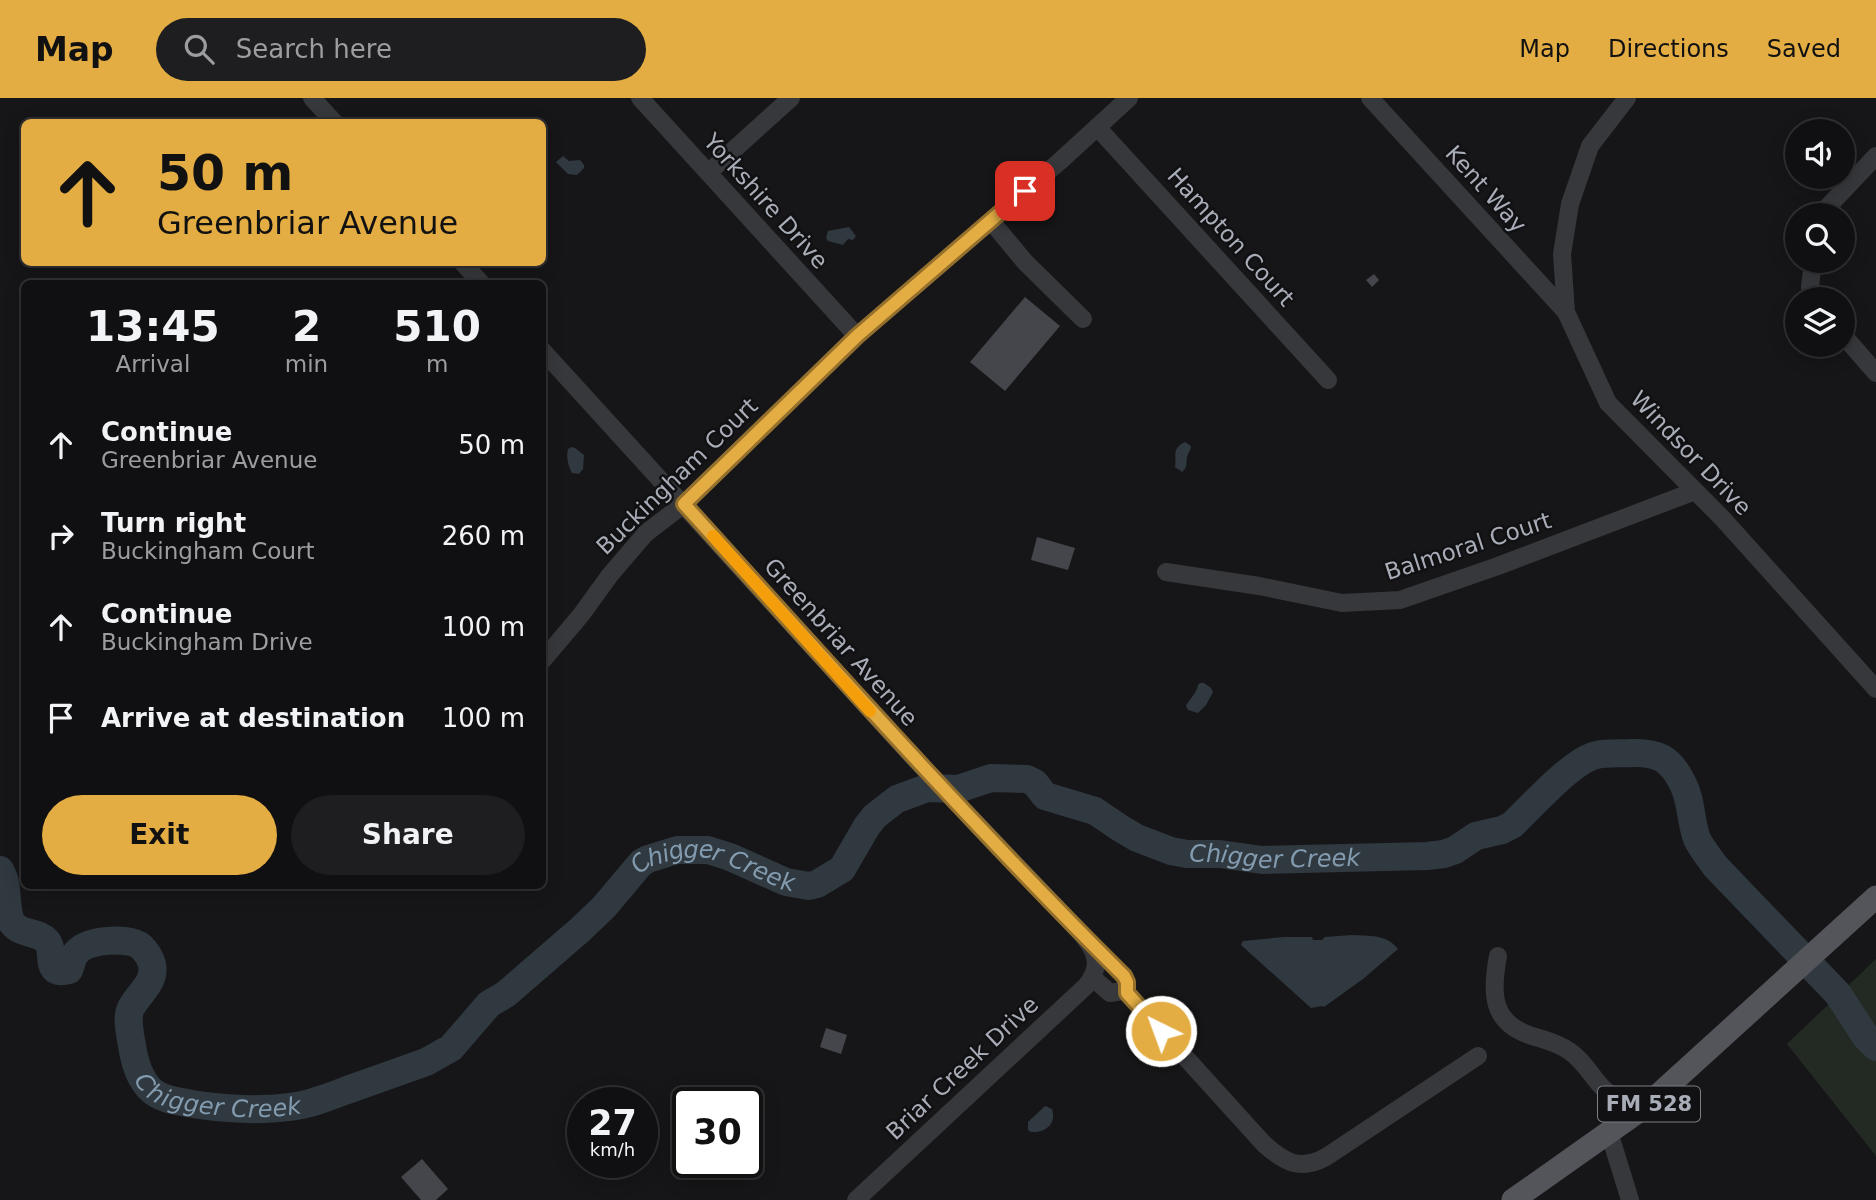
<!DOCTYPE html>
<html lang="en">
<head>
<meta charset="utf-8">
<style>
	body { margin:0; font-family:"DejaVu Sans",sans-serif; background:#1e1e20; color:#f1f3f6; height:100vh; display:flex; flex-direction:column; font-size:26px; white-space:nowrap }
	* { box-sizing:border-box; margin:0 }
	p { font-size:23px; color:#9c9d9f }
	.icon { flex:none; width:38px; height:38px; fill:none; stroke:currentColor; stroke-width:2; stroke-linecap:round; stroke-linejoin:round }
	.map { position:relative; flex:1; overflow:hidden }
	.side { position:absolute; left:21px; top:182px; width:525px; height:609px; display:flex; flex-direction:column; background:#101012; border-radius:10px; box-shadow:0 4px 18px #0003,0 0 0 2px #303032 }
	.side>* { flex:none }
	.guide { position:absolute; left:21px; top:21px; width:525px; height:147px; border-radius:10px; box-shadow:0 4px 18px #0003,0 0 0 2px #303032; background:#e3ad43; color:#111; overflow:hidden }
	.fabs { position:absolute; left:1785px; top:21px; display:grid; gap:14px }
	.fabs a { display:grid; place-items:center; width:70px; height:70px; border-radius:50%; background:#101012; box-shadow:0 4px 18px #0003,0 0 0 2px #303032; font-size:35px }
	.speed { position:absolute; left:567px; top:989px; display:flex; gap:14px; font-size:35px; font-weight:700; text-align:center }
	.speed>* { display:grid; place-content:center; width:91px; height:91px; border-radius:50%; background:#101012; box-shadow:0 4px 18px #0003,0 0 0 2px #303032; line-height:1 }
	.speed small { font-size:18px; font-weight:400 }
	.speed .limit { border:4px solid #111; border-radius:10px; background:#fff; color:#111 }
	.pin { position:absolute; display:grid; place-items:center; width:60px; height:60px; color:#fff; margin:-30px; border-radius:14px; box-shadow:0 4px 10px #0006 }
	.me { position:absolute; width:77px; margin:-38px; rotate:318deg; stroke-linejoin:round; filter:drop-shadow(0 0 5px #0008) }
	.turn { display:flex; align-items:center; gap:24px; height:147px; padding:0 21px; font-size:32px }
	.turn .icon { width:91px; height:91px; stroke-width:2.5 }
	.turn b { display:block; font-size:49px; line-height:60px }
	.eta { display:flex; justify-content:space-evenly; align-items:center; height:119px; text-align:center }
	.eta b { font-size:42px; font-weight:700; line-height:49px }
	.action { display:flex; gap:14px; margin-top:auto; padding:14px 21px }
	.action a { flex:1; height:80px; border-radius:42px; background:#e3ad43; color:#111; font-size:28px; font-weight:700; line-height:80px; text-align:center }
	.action a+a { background:#1e1e20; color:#f1f3f6 }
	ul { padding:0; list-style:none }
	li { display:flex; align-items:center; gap:21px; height:91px; padding:0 21px }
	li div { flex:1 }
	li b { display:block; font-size:26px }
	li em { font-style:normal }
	header { display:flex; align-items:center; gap:42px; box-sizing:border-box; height:98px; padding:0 35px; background:#e3ad43; color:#111 }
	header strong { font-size:33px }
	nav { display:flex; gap:38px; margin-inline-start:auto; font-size:24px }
	.search { width:490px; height:63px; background:#1e1e20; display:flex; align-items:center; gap:18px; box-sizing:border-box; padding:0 24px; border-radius:38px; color:#9c9d9f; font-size:26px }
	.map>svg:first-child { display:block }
	.green { fill:#232a23 }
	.water { fill:#303940 }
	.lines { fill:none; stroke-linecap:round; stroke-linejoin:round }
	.river { stroke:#303940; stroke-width:28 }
	.building { fill:#45464b }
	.minor { stroke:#37383c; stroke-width:18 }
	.major { stroke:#54555b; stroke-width:23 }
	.route-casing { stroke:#94702c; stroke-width:18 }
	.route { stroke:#e3ad43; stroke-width:12 }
	.slow { stroke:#f59e0b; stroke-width:12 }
	.labels { text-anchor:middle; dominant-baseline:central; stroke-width:5; stroke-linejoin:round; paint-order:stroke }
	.shield { fill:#111113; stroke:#7b7e86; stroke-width:2 }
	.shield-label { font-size:21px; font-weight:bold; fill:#a9adb7 }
	.street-label { font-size:23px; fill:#a9adb7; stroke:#111113 }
	.water-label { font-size:24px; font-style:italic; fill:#839baf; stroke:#111113 }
</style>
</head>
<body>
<header>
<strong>Map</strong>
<div class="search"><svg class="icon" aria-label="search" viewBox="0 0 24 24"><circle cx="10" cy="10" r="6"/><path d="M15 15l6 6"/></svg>Search here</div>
<nav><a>Map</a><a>Directions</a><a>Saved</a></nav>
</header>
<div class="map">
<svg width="1876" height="1102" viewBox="0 0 1876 1102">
	<rect width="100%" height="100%" fill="#161618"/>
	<path class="green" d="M1876,861V1058L1787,946Z"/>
	<path class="water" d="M563,58L569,63L580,62L584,67V70L577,77L568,76L556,64Z
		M849,129L856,138L853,142L848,141L843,147L828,143L826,140L828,133Z
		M1185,344L1191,348C1191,352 1188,355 1187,359C1186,366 1188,369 1182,374L1175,369C1177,357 1171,351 1185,344Z
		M572,349L575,350L584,357L583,371L579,376L572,375C568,368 566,358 568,351Z
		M1200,585H1204L1211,590L1213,594L1206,607L1198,615L1188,612L1186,608C1189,601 1197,595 1198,587Z
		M1352,837C1369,838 1387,836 1398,851L1363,881L1324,909L1322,908L1311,910L1241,847L1243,843L1284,839H1312L1313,842H1322L1325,839Z
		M1045,1008L1052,1011C1057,1026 1045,1035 1031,1034L1028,1032V1024Z"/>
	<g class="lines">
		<path class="river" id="s1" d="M0,772C9,786 5,805 10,821C17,838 37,832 47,843C56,854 43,879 69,872C72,865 72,858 78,853C88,842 126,839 139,847C142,849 147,855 149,859C161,881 140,893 131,910C127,918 129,928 130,936C133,955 136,976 149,990C161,1003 183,1004 199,1007C228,1011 260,1013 289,1009C310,1007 331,998 350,991C375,982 401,973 426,964L451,950L489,906L506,896L581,831L604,809L641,765L648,761L677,752H708L730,759L786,784L809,788L817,786L842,771L867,728L875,718L897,701L927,690L958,691L991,680L1027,681L1035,685L1045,698L1095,713L1120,730L1137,740L1171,753L1187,756H1220L1262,762L1427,758L1444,756L1455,752L1476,738L1502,732L1512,727C1531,709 1569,666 1593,658C1605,654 1619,656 1631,655C1657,654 1670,660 1682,684C1692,702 1690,722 1697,741C1702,751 1709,759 1715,768L1838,896L1866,939L1876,949"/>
	</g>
	<path class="building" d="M1374,176L1379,182L1372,189L1366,182Z
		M1025,199L1060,228L1005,293L970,264Z
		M1037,439L1075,450L1068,472L1031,462Z
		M826,930L847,937L841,956L820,949Z
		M422,1061L448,1091L436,1102H421L401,1079Z"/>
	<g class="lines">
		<path class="minor" d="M312,0L334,24
			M640,0L857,238
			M1370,0L1566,214
			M1627,0L1590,48L1570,106L1562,156L1566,214L1608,305L1723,421L1876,591
			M1097,29L1328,282
			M708,75L791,0
			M1820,117L1876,58
			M991,123L1025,164L1083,221
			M1813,163L1810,189L1816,201
			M462,164L482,186
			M1843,237L1876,275
			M542,252L912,658L1078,832C1095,851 1104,866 1086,888L856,1102
			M1166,474L1259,488L1342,505L1400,502L1498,468L1695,393
			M542,563L581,517L610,477L646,435L684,406L857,238L1059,64L1129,0
			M1093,847L1125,879L1127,895L1264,1046C1285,1065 1300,1073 1326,1059L1478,958
			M1498,858C1491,895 1491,925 1532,938C1546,942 1560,946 1572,955C1584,964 1591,977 1601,988C1611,998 1623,1008 1633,1017
			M1093,880L1110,895L1122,893L1127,895
			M1609,1034L1630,1102"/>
		<path class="major" d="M1513,1102L1646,1008L1876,799"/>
	</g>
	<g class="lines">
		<defs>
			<path id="route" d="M1025,93L857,238L684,406C829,566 971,726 1124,878L1127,884V895L1161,933"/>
		</defs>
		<use href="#route" class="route-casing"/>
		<use href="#route" class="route"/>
		<path class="slow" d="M713,438L870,613"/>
	</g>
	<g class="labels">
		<rect class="shield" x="1598" y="988.5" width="102" height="35" rx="5"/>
		<g class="shield-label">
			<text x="1649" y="1006">FM 528</text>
		</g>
		<g class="street-label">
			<text transform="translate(1486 91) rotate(48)">Kent Way</text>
			<text transform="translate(766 103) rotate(48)">Yorkshire Drive</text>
			<text transform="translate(1231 139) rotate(48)">Hampton Court</text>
			<text transform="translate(1691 355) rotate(46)">Windsor Drive</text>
			<text transform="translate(677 378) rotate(-44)">Buckingham Court</text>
			<text transform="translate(1468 448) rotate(-18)">Balmoral Court</text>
			<text transform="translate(841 544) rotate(48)">Greenbriar Avenue</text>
			<text transform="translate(962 970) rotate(-43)">Briar Creek Drive</text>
		</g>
		<g class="water-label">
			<text stroke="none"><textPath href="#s1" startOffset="1673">Chigger Creek</textPath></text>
			<text stroke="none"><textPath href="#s1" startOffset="1043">Chigger Creek</textPath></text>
			<text stroke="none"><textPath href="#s1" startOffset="453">Chigger Creek</textPath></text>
		</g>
	</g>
</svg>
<div class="fabs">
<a><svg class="icon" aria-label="sound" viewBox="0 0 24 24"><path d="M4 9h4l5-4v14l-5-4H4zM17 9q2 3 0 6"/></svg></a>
<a><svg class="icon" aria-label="search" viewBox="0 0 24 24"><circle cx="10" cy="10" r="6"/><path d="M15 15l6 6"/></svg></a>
<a><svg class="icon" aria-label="layers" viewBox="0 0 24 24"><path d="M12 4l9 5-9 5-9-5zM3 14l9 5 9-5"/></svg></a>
</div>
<div class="speed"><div>27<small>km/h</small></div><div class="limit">30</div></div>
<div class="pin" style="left:1025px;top:93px;background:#d93025"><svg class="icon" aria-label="arrive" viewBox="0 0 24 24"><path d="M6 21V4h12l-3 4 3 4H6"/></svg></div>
<svg class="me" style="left:1161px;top:933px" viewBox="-20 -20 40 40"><circle r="17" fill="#e3ad43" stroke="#fff" stroke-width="3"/><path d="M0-11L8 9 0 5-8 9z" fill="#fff"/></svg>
<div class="guide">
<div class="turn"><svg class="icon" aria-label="ahead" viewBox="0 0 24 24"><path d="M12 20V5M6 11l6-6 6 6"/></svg><div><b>50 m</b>Greenbriar Avenue</div></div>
</div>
<section class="side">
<div class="eta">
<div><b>13:45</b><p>Arrival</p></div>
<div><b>2</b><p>min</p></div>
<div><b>510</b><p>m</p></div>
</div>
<ul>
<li><svg class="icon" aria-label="ahead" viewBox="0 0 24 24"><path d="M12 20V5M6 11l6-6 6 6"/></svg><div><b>Continue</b><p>Greenbriar Avenue</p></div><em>50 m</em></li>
<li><svg class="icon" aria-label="right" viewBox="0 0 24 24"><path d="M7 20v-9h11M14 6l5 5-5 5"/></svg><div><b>Turn right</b><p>Buckingham Court</p></div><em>260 m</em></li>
<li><svg class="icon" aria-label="ahead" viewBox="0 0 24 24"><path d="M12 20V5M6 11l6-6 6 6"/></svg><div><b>Continue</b><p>Buckingham Drive</p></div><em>100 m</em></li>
<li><svg class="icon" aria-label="arrive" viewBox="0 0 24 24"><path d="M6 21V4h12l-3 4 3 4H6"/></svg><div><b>Arrive at destination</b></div><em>100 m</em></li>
</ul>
<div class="action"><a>Exit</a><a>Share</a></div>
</section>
</div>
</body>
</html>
